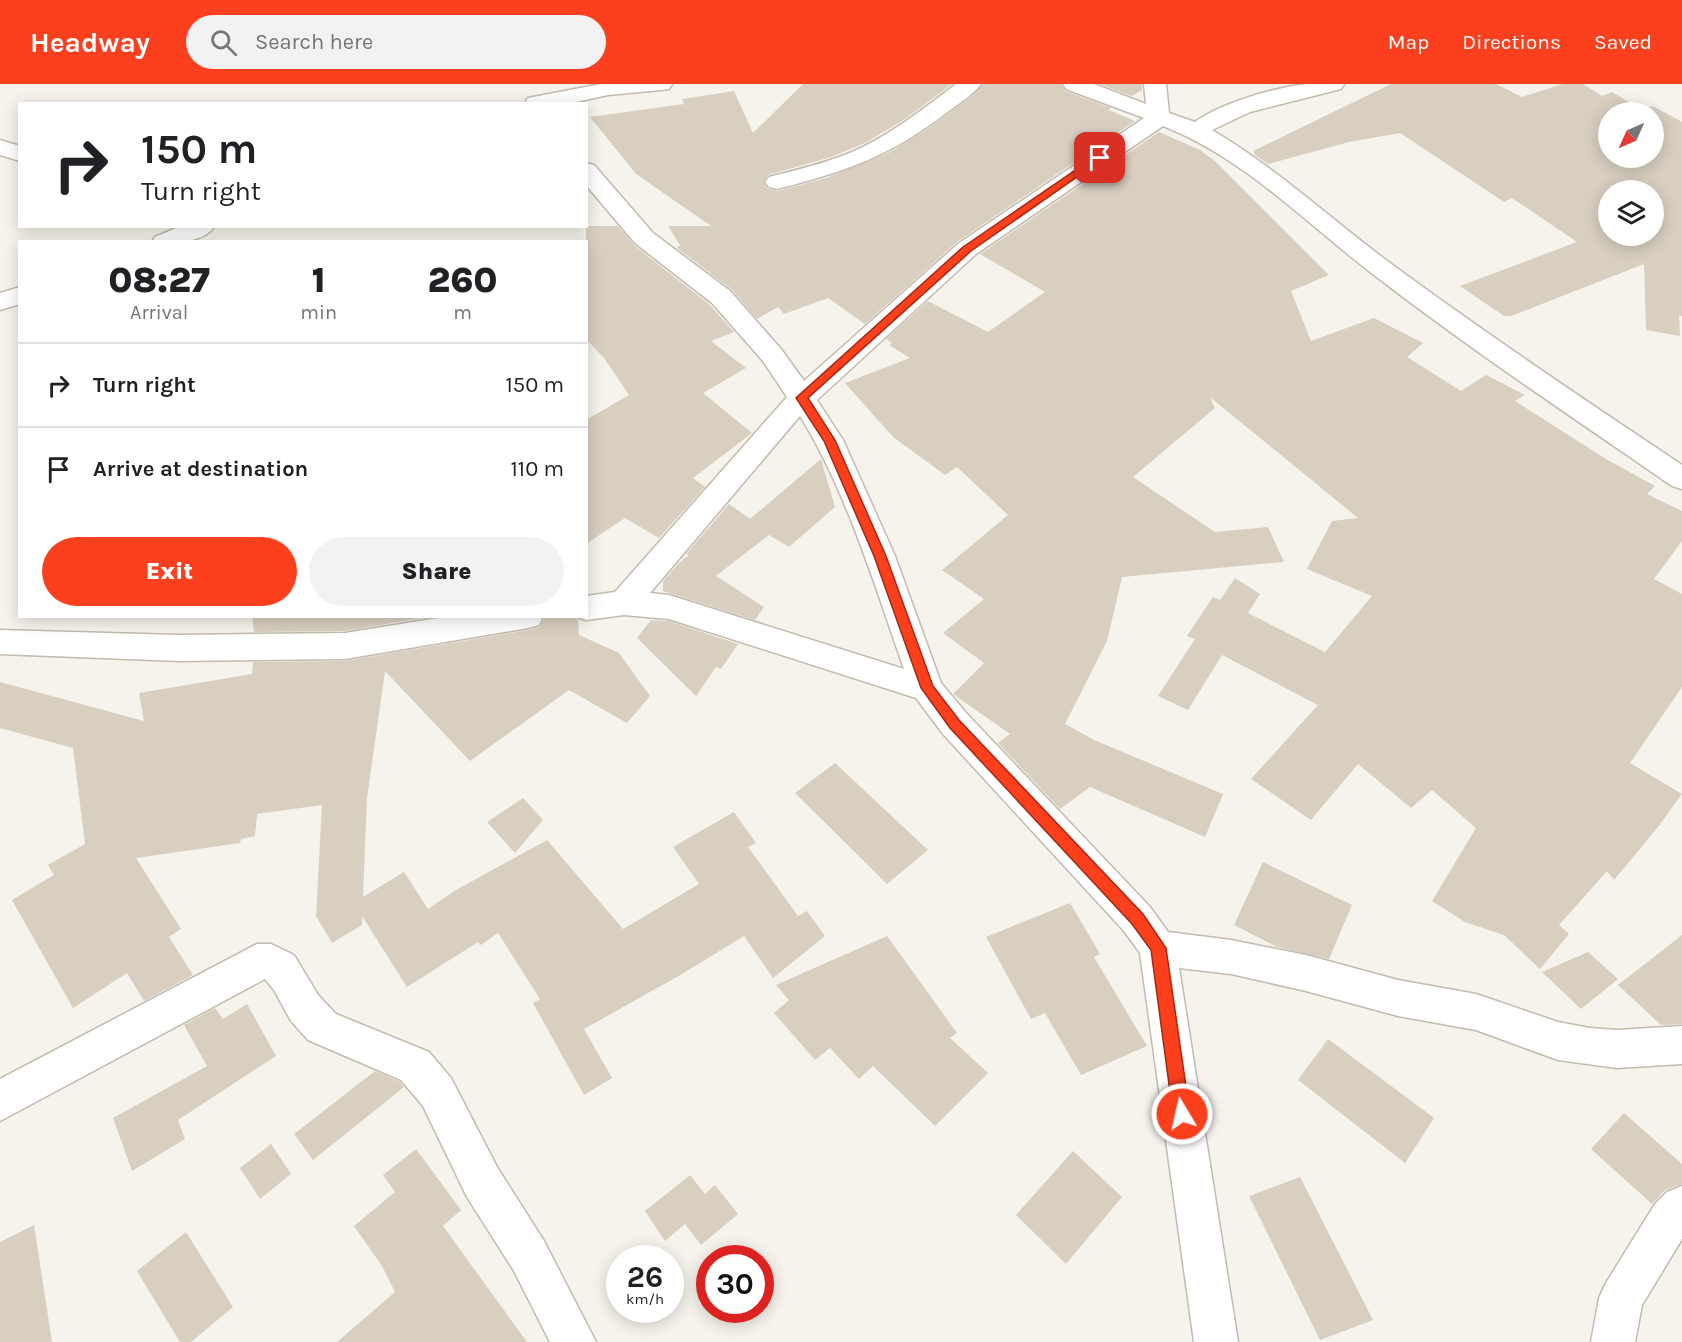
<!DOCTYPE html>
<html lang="en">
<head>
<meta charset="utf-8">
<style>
	body { margin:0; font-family:Karla,sans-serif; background:#f2f2f2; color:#202124; height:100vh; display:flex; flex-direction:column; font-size:22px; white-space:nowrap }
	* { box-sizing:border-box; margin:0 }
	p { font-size:20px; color:#757577 }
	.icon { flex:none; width:33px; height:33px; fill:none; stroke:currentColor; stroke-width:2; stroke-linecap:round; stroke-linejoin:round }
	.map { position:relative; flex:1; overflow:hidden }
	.panel { position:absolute; left:18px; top:156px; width:570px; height:378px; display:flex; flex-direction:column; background:#fff; border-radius:0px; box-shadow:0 3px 15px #0003 }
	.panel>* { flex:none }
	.banner { position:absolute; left:18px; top:18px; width:570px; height:126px; border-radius:0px; box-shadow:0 3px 15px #0003; background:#fff; color:#202124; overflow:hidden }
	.needle { width:39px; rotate:225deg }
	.buttons { position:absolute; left:1598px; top:18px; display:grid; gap:12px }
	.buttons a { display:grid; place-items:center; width:66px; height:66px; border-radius:50%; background:#fff; box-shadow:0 3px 15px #0003; font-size:30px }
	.speed { position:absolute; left:606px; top:1161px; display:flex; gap:12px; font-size:30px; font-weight:700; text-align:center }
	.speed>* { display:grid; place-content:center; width:78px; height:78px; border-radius:50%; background:#fff; box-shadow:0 3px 15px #0003; line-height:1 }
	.speed small { font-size:15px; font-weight:400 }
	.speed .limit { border:9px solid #d22; background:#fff; color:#111 }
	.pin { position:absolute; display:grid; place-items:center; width:51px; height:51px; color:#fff; margin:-26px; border-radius:12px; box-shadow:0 3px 9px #0006 }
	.me { position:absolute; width:66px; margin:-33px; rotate:351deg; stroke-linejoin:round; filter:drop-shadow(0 0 4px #0008) }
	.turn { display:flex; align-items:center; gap:21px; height:126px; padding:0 24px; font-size:27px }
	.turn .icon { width:78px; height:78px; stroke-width:2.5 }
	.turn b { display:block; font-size:42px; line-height:51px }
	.eta { display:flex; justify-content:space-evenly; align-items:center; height:102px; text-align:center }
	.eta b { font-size:36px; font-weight:800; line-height:42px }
	.primary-button { display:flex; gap:12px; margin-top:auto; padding:12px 24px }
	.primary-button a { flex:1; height:69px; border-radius:36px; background:#fc3f1d; color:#fff; font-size:24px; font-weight:800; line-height:69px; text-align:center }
	.primary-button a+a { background:#f2f2f2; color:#202124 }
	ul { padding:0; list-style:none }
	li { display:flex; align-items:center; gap:18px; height:84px; padding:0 24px; border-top:2px solid #e0e0e0 }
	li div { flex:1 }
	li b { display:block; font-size:22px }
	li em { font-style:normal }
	header { display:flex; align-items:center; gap:36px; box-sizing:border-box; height:84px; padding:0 30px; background:#fc3f1d; color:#fff }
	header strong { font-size:28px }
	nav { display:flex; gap:33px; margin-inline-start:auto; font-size:21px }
	.search { width:420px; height:54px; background:#f2f2f2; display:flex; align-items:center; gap:15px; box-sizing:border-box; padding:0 21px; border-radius:33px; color:#757577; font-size:22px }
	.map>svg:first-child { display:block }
	.building { fill:#d8cfc1; fill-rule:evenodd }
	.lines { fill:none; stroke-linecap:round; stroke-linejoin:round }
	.minor-casing { stroke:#c2bbae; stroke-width:3 }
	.minor { fill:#fff; fill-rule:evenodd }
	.route { fill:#fc3f1d; stroke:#a42913; stroke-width:1.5 }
</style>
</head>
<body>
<header>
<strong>Headway</strong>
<div class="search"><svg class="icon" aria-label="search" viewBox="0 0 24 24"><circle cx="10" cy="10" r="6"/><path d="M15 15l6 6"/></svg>Search here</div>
<nav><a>Map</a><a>Directions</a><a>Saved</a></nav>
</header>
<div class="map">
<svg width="1682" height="1258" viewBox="0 0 1682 1258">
	<rect width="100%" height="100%" fill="#f6f3ec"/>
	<path class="building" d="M803,0H952L905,35L865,59L831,73L768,91L763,98L768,105L778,107L826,94L888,69L929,44L971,13L983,0H1061L1065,7L1111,24L1109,26L1135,37L957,158L865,240L828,214L784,230L778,223L757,235L731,205L677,164L680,161L668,142H711L636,90L590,33L684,20L682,15L734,7L753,49Z
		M1100,0H1142V6L1132,12Z
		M1391,0H1496L1522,13L1563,0H1583L1602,12L1612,8L1642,26L1653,22L1682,38V232H1679L1680,252L1646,246L1644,180L1511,232H1504L1460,202L1577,158L1512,114L1504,118L1400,49L1349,58L1268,80L1255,71L1253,67ZM1608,28H1653V74H1608ZM1608,106H1653V152H1608Z
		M1159,48L1200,66L1215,77L1329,191L1291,207L1311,257L1374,234L1423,259L1407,273L1461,307L1486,291L1525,311L1515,317L1606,375L1655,402L1647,410L1682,427V457L1654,495L1682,510V603L1630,679L1682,710L1658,743L1614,796L1607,787L1559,841L1569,850L1540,885L1504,851L1465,838L1432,817L1476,744L1432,706L1411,724L1358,680L1311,736L1251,695L1318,621L1222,571L1188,626L1158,612L1195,555L1187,552L1213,513L1220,516L1235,494L1260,510L1248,529L1325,568L1372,512L1307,485L1332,437L1358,434L1210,313L1215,324L1133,393L1215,448L1268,443L1284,478L1122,493L1107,557L1065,640L1094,656L1223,710L1205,753L1090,703L1060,725L998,659L1010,650L953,610L984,579L943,549L984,515L942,486L1008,431L957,383L945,391L893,353L845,299L910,274L889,261L892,259L886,255L928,217L988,248L1045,208L980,170Z
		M586,142H618L634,161L710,221L734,248L711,257L746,284L703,309L752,349L693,394L705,403L659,454L625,434L586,460V336L629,311L604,274L586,255Z
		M821,375L835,423L789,463L769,451L716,492L764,523L755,536L663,507V497L678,480L689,471L686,470L729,420L750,435Z
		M252,532H433L345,547L254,548Z
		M545,532H573L578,536L579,551L619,569L650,612L627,639L569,606L470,677L385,587L367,714L363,813L404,788L428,825L456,806L547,756L623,845L699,800L673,763L734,728L756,759L748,763L798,832L807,827L825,852L773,894L744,852L682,890L584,945L612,994L584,1011L533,919L540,915L498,849L481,861L478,858L407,903L362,832V841L332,859L316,832L322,721L257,730L255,752L241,755L240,759L136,774L181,845L169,853L193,891L144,917L127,889L73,924L12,816L54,791L48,781L85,760L73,664L0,644V598L144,637L139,609L252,590L253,578L345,577L528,546L540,543Z
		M651,536L669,537L738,560L721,585L716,583L696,612L637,554Z
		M835,679L928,766L887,800L795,709Z
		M523,714L543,736L515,769L487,738Z
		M1263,778L1352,821L1329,875L1277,863L1234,841Z
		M1070,819L1100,870L1094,873L1147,962L1081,991L1045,929L1031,935L986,853Z
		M1682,851V940L1661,941L1618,901Z
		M887,852L957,949L950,954L988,989L935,1042L873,982L859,995L830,964L815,976L774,929L789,916L776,901Z
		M1588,868L1618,895L1581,925L1542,888Z
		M247,920L276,972L178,1036L185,1055L132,1087L113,1034L207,982L184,941L215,924L223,935Z
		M1328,955L1434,1034L1405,1079L1298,996Z
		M375,987L400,998L404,1003L313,1076L294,1050Z
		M1624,1029L1682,1080V1100L1665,1106L1652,1120L1591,1065Z
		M271,1060L291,1090L260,1115L240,1084Z
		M416,1065L461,1126L443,1142L527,1258H337L395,1208L382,1182L354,1142L395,1108L383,1091Z
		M1073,1067L1122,1113L1066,1180L1016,1131Z
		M690,1091L705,1110L715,1101L738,1130L701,1161L685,1140L665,1157L645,1127Z
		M1300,1093L1373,1236L1320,1256L1249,1112Z
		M34,1141L52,1258H0V1158Z
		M186,1148L233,1223L191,1258H180L137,1187Z"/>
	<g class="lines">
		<defs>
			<path id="minor" d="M601,0H672L669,5L661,6L608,11L567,20L525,19L528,14Z
				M956,0H981C973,11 959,19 949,27C890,72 848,87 777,105L769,103L765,98L769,93C797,86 826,79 852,68C891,51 923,25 956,0Z
				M1063,0H1094L1146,20L1144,0H1166L1169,29L1195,38C1221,19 1273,4 1306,0C1318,0 1331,0 1344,0L1341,5L1250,28L1212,46C1278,85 1333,137 1394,182C1488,251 1585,316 1682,381V405L1672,402C1572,333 1470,265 1374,191C1306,139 1243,73 1163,42L976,170L817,316L843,356L895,472L941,599L967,630L1150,823L1168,848L1231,856L1306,871L1398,896L1476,910L1558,938L1590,944L1617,946L1682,942V980L1617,984L1558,976L1476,946L1398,932L1306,907L1231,890L1179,884L1238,1258H1194L1140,869L1124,847L943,650L916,614L669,535L624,531L586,536L575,532H586V512L615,508L787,313L763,277L712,219L635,159L586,101V79L594,81L653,149L730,207L781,265L804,297L958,160L1144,34L1066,5ZM800,332C846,406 875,502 904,585L669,511L650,509Z
				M0,56L20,62V77L0,71Z
				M181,142H215C202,161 171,158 152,158L155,153Z
				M20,203V220L0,226V209Z
				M450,532H543L539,541L528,544L345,575L179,577L0,570V546L179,551L345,549Z
				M257,860H271L294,871L318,911L336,930L429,968L451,994L497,1083L544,1157L596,1258H550L514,1187L467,1113L423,1022L401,996L308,956L291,937L274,906L265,895L0,1037V995Z
				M1682,1102V1155L1642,1221L1635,1258H1591L1599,1214L1606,1199L1655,1120L1667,1108Z"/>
		</defs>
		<use href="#minor" class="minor-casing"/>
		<use href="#minor" class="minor"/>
	</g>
	<path class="route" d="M1096,72L1104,74L971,167L808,314L835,356L886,472L933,602L959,636L1143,830L1166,864L1190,1030L1187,1036L1182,1038L1176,1036L1173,1030L1151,866L1132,840L950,644L921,604L874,472L824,357L796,314L963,163Z"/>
</svg>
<div class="buttons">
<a><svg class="needle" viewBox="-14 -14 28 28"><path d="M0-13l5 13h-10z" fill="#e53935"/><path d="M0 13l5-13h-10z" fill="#757577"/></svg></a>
<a><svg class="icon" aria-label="layers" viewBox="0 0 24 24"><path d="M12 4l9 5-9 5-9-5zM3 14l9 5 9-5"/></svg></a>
</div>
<div class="speed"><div>26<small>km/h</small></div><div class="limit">30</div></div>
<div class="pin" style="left:1100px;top:74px;background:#d93025"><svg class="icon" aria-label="arrive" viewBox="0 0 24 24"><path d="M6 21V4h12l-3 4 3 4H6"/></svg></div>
<svg class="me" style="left:1182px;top:1030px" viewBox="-20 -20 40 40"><circle r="17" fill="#fc3f1d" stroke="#fff" stroke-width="3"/><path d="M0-11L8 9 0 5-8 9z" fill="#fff"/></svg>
<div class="banner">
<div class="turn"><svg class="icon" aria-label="right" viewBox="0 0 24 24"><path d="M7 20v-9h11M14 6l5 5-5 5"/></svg><div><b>150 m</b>Turn right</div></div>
</div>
<section class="panel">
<div class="eta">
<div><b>08:27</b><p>Arrival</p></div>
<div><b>1</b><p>min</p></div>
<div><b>260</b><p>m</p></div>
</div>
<ul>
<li><svg class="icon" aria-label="right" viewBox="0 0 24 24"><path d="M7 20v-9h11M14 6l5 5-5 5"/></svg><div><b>Turn right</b></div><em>150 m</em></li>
<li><svg class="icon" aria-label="arrive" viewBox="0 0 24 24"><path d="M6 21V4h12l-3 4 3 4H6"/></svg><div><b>Arrive at destination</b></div><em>110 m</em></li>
</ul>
<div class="primary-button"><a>Exit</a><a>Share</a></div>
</section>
</div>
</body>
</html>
